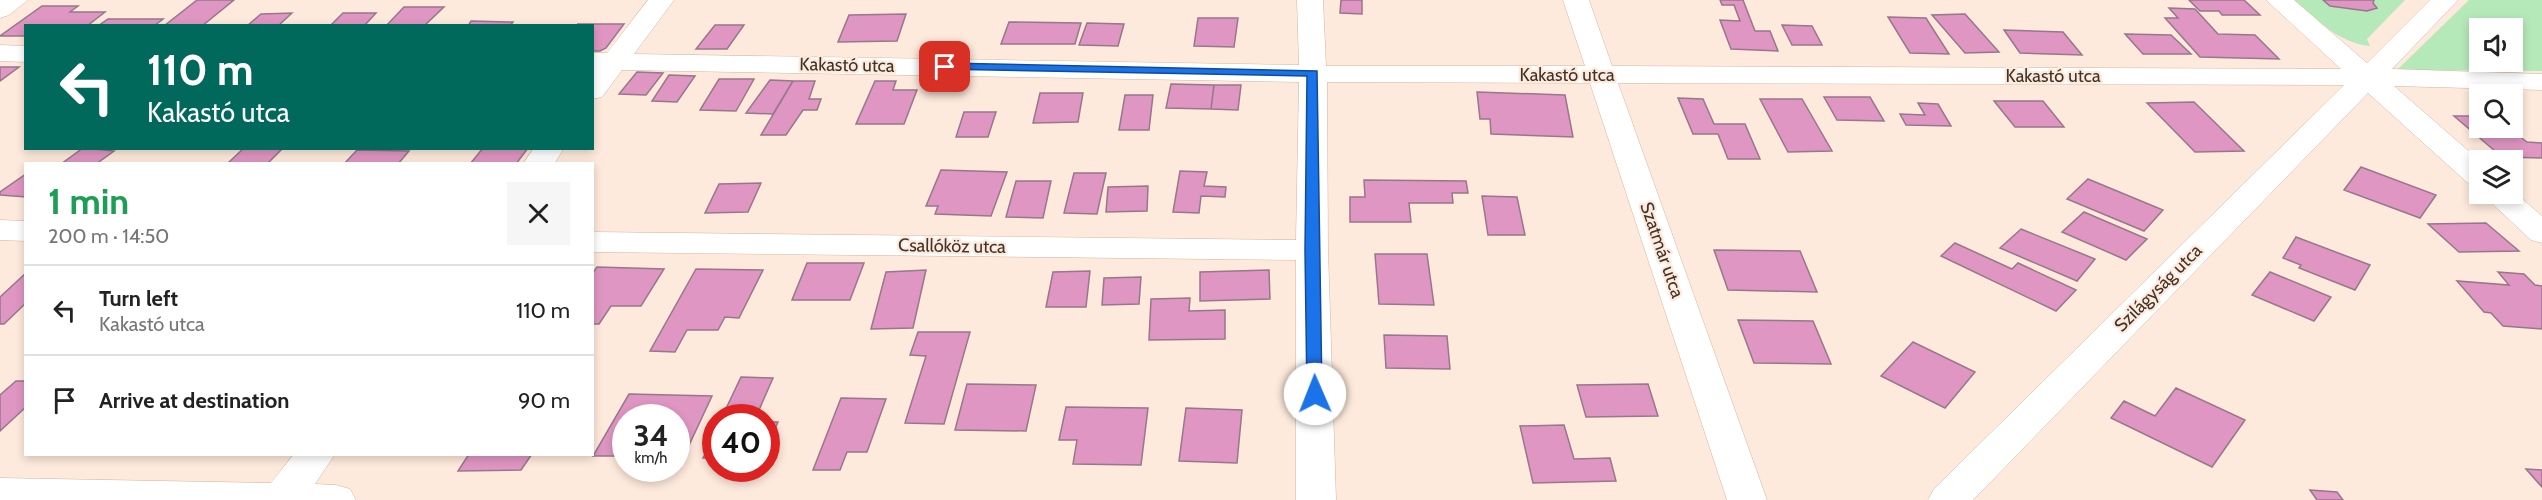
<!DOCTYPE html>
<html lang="en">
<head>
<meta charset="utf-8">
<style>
	body { margin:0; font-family:Cabin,sans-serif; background:#f6f6f6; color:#222; height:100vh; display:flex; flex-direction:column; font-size:22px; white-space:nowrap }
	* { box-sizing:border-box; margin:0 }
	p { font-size:20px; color:#767676 }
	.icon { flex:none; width:33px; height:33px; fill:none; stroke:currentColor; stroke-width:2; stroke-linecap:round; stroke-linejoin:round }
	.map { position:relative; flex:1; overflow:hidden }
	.panel { position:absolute; left:24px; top:162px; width:570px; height:294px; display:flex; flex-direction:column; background:#fff; border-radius:0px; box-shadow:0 3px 9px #0003 }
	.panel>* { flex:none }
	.hud { position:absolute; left:24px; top:24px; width:570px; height:126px; border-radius:0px; box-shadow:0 3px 9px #0003; background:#00695c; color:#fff; overflow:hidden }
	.buttons { position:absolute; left:2469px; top:18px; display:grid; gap:12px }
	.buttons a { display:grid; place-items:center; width:54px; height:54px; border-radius:0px; background:#fff; box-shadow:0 3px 9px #0003; font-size:30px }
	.speed { position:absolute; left:612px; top:404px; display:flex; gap:12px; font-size:30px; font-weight:700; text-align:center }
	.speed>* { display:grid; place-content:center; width:78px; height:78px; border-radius:50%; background:#fff; box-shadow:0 3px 9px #0003; line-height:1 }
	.speed small { font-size:15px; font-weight:400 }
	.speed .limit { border:9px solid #d22; background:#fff; color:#111 }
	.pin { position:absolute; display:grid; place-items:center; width:51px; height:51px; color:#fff; margin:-26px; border-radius:12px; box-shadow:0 3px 9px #0006 }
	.me { position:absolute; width:66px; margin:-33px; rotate:359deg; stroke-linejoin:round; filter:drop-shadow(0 0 4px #0008) }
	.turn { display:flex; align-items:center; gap:21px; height:126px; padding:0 24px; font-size:27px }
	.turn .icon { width:78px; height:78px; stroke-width:2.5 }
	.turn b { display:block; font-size:42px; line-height:51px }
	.round { display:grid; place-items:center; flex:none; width:63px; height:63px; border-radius:0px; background:#f6f6f6 }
	.overview { display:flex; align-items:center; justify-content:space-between; height:102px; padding:0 24px }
	h1 { font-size:36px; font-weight:700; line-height:45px; color:#1e9e55 }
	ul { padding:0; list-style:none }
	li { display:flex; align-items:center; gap:18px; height:90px; padding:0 24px; border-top:2px solid #e0e0e0 }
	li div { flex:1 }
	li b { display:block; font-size:22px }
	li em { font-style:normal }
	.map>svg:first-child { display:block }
	.green { fill:#b5e9ba; fill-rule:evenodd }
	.building { fill:#df96c2; stroke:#97778a; stroke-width:1.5 }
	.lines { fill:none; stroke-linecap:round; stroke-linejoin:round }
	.minor-casing { stroke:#d4b49e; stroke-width:1 }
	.minor { fill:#fff; fill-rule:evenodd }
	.route { fill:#1a73e8; stroke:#114b97; stroke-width:1.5 }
	.labels { text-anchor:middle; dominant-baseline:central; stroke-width:4.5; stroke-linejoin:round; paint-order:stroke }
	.street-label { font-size:18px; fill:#40332a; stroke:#feeadc }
</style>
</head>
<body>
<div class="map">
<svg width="2542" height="500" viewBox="0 0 2542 500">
	<rect width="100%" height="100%" fill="#feeadc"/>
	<path class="green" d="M2294,0H2405L2367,39L2370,46C2338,43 2317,19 2294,0Z
		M2469,0H2542V71L2397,70ZM2480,28H2512V62H2480Z"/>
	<path class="building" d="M197,0H234L202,26H164Z
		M1341,0H1362V14L1340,13Z
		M1720,0H1743L1755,31H1770L1778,51L1731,49L1720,20L1740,21L1734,5H1722Z
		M2189,0H2244L2260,15H2222L2219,11H2200Z
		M2323,0H2374L2373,3L2377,8L2367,11L2330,6Z
		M42,6H78L70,12H105L87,26H26V36H0Z
		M404,7H444L424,26H386Z
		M2169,8L2195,9L2218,34L2255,35L2279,59L2200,57L2165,18H2178Z
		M292,13L278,26H247L261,14Z
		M343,13H376L364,26H330Z
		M906,14L897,41L838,42L849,15Z
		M1965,14L1999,52L1965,53L1932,15Z
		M1888,17L1926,18L1949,54L1910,53Z
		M1198,18H1238L1234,47L1194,46Z
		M108,19H163L154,26H98Z
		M471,21L513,22L510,26H468Z
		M1009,22L1081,23L1075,44H1001Z
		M1087,23L1124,24L1118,46L1079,45Z
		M577,24H624L606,48L600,51H592V26Z
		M715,25H744L727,49H696Z
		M1782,25L1812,26L1822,45H1792Z
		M2004,30L2063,32L2082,55L2020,53Z
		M2125,34L2171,35L2191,54H2143Z
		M0,67H19L0,81Z
		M637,72L663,73L646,95L619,94Z
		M669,75L695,76L677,102L652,101Z
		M719,79H754L736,111L700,110Z
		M770,80L793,81L773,114L746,113Z
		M793,81H815L809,99H821L817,110H803L786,135H761Z
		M875,81H896L893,90H917L904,124H856Z
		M1171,84L1214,85L1211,109L1166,108Z
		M1214,85H1241L1238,110L1211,109Z
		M1477,92L1565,95L1573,137L1491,134L1490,119H1480Z
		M1040,93H1083L1078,122L1033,123Z
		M1125,95H1153L1149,130H1119Z
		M1824,97H1870L1884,121L1837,120Z
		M1678,98L1703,99L1714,124H1745L1760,159H1728L1718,134H1693Z
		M1760,99H1802L1832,151L1788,152Z
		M1994,101H2043L2064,127H2015Z
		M2194,102L2244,151L2195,152L2147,103Z
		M1918,103L1938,104L1951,126L1906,125L1900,114L1925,115Z
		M964,112H996L988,137H956Z
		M2454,116H2480V128H2509L2527,142L2542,143V158L2502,157Z
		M83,148H85L114,151L96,164H61Z
		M244,148H283L268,163L277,164L228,163Z
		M483,148H528L516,164H470Z
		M357,150L409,151L398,164H344Z
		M2361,167L2436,195L2420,218L2344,190Z
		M941,170L1007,172L991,216L935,214L938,206H926Z
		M1180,171L1207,172L1204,186L1226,187L1225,197L1201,196L1199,213L1173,212Z
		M1074,173H1106L1097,214L1064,213Z
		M26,174V197L0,195V192Z
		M2088,179L2163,210L2144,231L2067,199Z
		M1364,180L1466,181L1468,193H1452L1453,203H1409L1411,222H1350V197H1365Z
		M1016,181H1051L1043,218L1006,217Z
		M761,183L748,212L705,213L719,184Z
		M1148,186L1147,211L1106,212L1108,187Z
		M1482,196L1517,197L1525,235H1488Z
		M2084,212L2147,239L2126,260L2062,232Z
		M2486,223L2519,251L2459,252L2428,224Z
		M2021,229L2095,259L2077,281L2000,248Z
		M2296,237L2370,265L2355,290L2299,268L2301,265L2283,258Z
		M1955,243L2012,269L2018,263L2076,290L2056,311L1941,256Z
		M1714,250L1800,251L1817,292L1728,290Z
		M1375,254H1427L1434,305L1379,304Z
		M807,263H864L850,300H792Z
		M597,267L664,269L641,306H611L599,324H592V274Z
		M696,269L763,270L739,318L725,317L718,330H687L675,352L650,351Z
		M926,270L913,328L871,329L886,272Z
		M1269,270L1270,299L1200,301V272Z
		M1090,271L1086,307H1046L1053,272Z
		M2270,272L2331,297L2314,321L2252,295Z
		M2498,272L2524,274L2535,285L2542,286V329L2503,326L2491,313L2484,312L2457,281L2509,285Z
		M26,273V303L4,324H0V297Z
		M1141,277L1139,304L1102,305L1104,278Z
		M1190,298L1189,311L1225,310V339L1149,340L1151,299Z
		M1738,320L1813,321L1831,364L1754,363Z
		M918,332H970L944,424L905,423L926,356L910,355Z
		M1384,335L1447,336L1450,369L1386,368Z
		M1913,342L1975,372L1945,408L1881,376Z
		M741,377L773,378L756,417H722Z
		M16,381H26V407L0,431V395Z
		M967,384L1036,385L1026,431L955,430Z
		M1648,384L1658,416L1586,417L1577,385Z
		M2176,388L2245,420L2212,467L2111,418L2124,401L2155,416Z
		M629,394L712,396L684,456H676V417H626V456H593Z
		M841,398L886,399L867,452H847L840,470H813Z
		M1066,407L1148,408L1141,465L1073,464L1077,440H1059Z
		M1186,408L1242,410L1237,463L1179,461Z
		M766,422H778L766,449Z
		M1564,425L1574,459L1610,458L1616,481L1533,483L1520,426Z
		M716,432V458H703Z
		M469,454H532L521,470L458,471Z
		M2526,469L2542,470V487Z
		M2310,490L2337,492L2343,500H2317Z"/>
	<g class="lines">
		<defs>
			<path id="minor" d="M0,0H28L9,15L0,18Z
				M648,0H674L634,54L1299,65L1297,0H1323L1326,66H1585L1563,0H1589L1612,66L2341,69L2266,0H2294L2367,63L2430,0H2458L2392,69L2542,74V90L2394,86L2480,161V186L2469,184L2368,93L1973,500H1928L1934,489L2344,85L1618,83L1767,500H1727L1590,83L1327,82L1328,250L1336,500H1296V260L592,252V232L1296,240L1299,82L622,70L602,97L592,99V53H607Z
				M0,45L26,46V62L0,61Z
				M534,148H564L554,164H523Z
				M2512,190L2542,216V243L2531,240L2482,194H2512Z
				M0,220L26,221V241L0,240Z
				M294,454H335L315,484L336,485L350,489L356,500H0V478L271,483Z"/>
		</defs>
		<use href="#minor" class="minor-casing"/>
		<use href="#minor" class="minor"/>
	</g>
	<path class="route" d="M945,63L1317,71L1322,394L1320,398H1309L1307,394L1305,250L1307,76L941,69V64Z"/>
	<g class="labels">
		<g class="street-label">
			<text transform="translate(847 65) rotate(1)">Kakastó utca</text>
			<text x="1567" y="75">Kakastó utca</text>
			<text x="2053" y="76">Kakastó utca</text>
			<text transform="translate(952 246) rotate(1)">Csallóköz utca</text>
			<text transform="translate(1662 250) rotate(71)">Szatmár utca</text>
			<text transform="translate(2158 288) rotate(-45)">Szilágyság utca</text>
		</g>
	</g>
</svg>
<div class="buttons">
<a><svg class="icon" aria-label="sound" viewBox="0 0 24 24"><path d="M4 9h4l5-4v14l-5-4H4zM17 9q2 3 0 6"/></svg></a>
<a><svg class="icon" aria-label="search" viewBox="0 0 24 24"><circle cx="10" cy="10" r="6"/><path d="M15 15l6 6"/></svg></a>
<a><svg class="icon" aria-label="layers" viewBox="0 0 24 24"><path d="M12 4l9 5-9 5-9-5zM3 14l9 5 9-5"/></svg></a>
</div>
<div class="speed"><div>34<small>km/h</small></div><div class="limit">40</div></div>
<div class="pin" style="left:945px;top:67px;background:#d93025"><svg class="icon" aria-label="arrive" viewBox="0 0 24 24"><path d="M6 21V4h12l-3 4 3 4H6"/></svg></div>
<svg class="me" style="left:1315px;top:394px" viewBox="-20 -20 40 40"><circle r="19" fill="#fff"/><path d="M0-13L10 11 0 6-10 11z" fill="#1a73e8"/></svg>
<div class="hud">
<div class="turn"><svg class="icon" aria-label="left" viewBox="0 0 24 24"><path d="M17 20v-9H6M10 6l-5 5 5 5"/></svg><div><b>110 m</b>Kakastó utca</div></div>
</div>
<section class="panel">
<div class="overview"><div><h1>1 min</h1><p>200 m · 14:50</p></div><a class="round"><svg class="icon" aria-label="close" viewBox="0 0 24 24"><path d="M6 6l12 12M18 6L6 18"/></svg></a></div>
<ul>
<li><svg class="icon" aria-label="left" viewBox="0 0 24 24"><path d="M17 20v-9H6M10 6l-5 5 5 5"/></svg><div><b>Turn left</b><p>Kakastó utca</p></div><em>110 m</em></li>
<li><svg class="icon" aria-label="arrive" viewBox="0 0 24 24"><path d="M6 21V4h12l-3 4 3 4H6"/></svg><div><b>Arrive at destination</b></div><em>90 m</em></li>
</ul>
</section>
</div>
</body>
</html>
